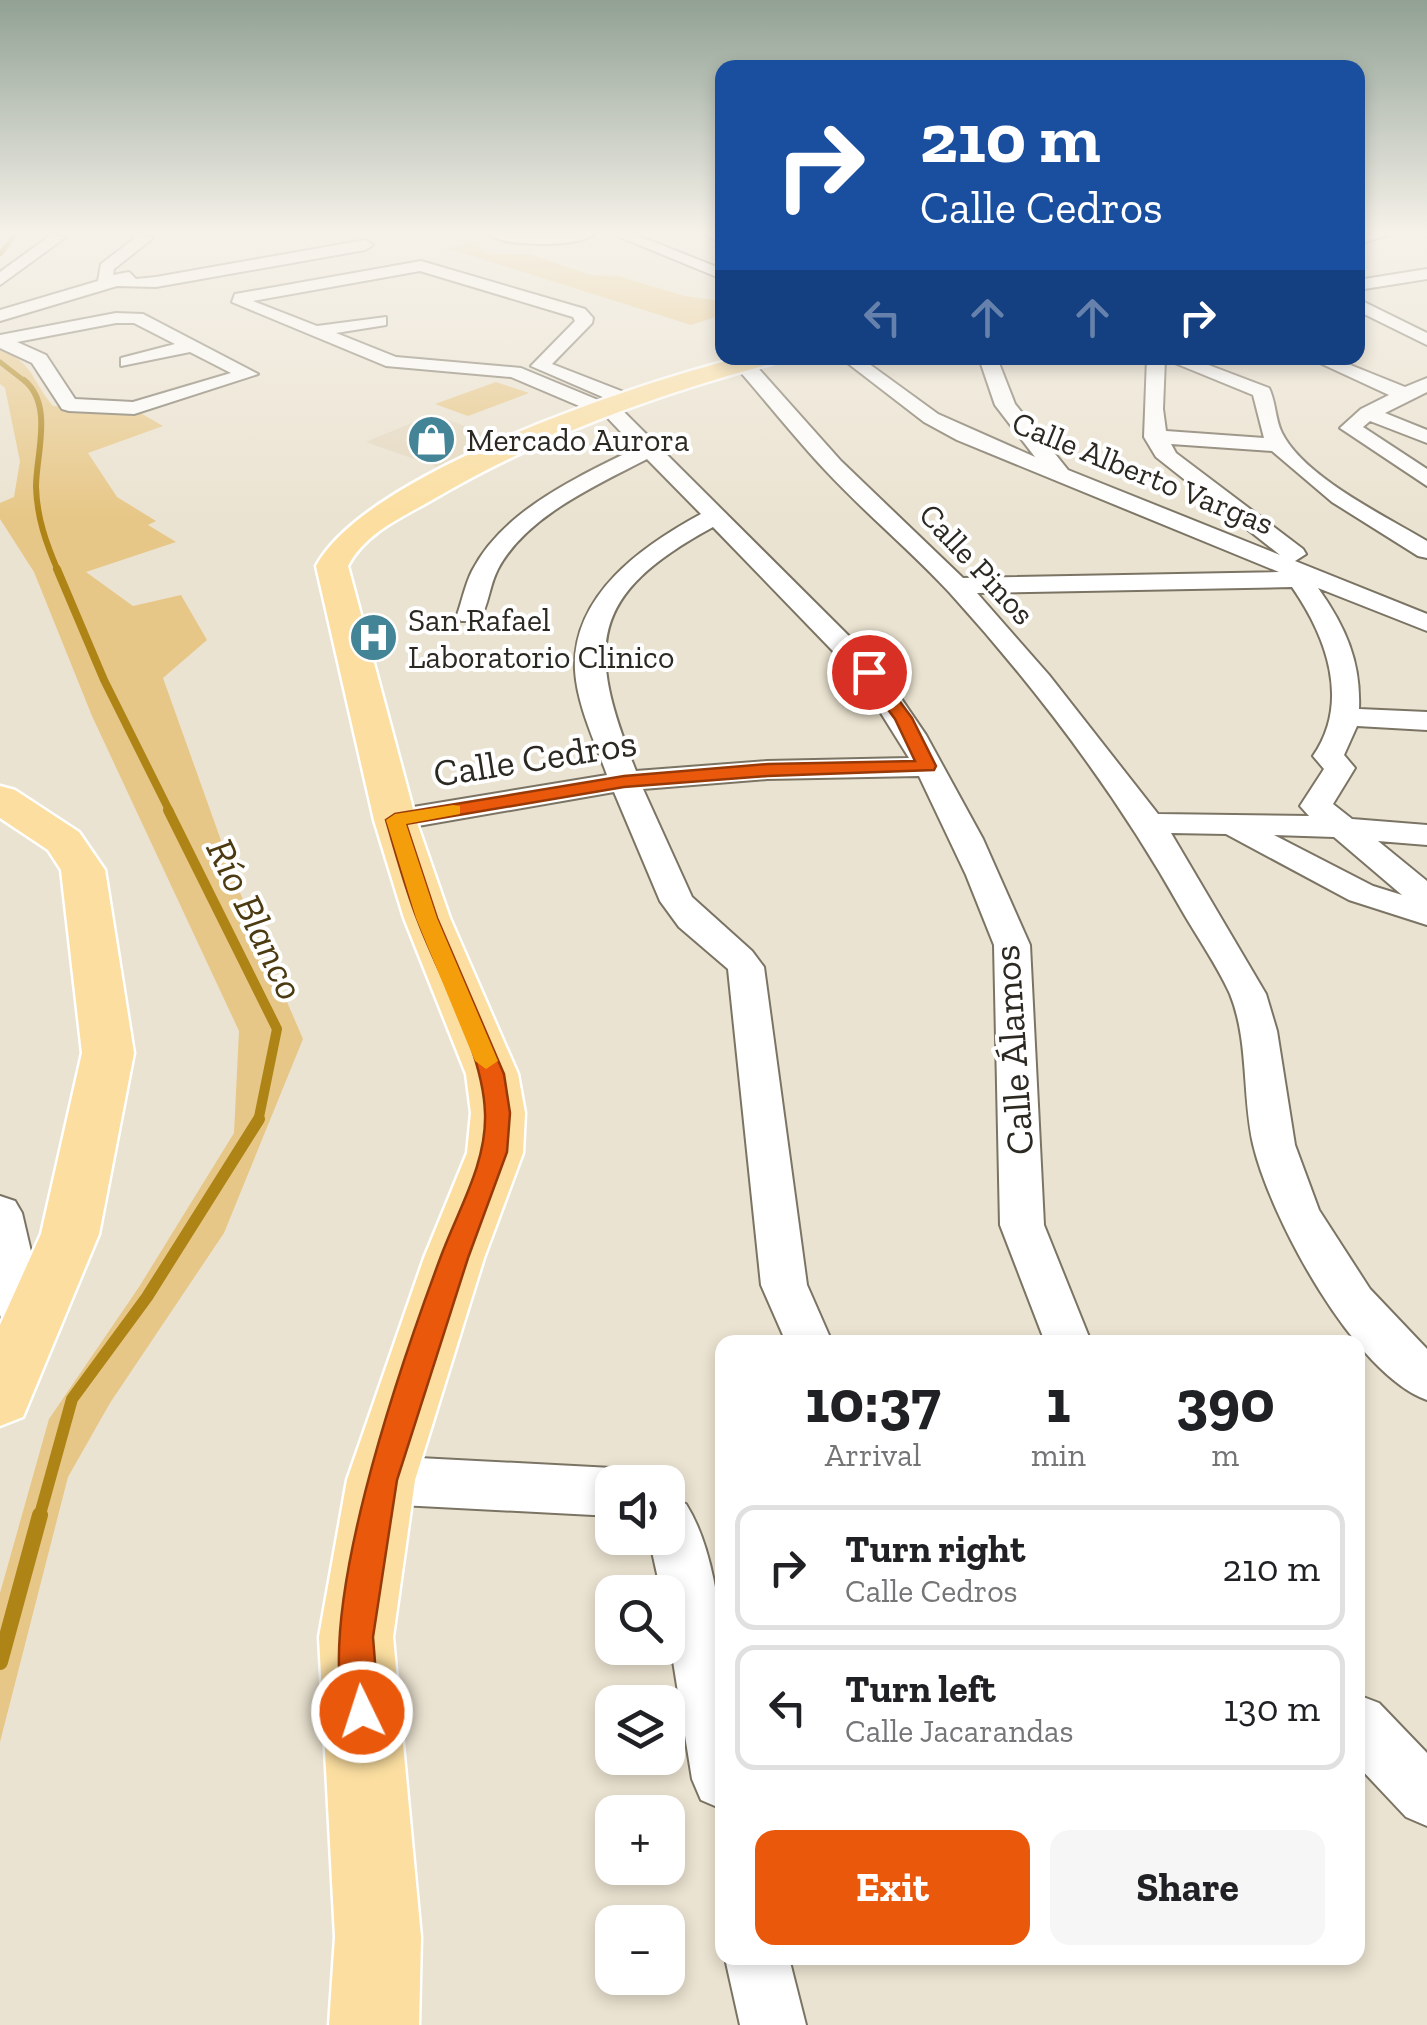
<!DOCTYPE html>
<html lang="en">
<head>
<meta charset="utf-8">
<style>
	body { margin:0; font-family:"Zilla Slab",serif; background:#f6f6f6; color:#202124; height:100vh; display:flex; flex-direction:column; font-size:38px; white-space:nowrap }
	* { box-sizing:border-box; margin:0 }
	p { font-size:32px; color:#757577 }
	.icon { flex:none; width:55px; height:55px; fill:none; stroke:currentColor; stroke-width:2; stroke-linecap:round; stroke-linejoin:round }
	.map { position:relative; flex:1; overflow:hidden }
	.side { position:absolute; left:715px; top:1335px; width:650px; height:630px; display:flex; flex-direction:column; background:#fff; border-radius:20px; box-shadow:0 5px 15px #0003 }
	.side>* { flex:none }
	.banner { position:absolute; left:715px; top:60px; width:650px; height:305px; border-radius:20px; box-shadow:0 5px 15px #0003; background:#1a4fa0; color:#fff; overflow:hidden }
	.tools { position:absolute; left:595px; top:1465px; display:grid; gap:20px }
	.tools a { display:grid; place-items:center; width:90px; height:90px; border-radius:20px; background:#fff; box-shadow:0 5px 15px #0003; font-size:50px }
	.pin { position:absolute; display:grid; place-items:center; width:85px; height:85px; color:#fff; margin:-42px; border:5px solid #fff; border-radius:50%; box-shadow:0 2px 10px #0007 }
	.me { position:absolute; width:110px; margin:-55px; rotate:356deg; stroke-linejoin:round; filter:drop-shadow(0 0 8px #0008) }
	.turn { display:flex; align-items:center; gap:35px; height:210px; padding:0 40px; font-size:45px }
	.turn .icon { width:130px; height:130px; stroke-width:2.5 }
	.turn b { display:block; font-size:70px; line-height:85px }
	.lanes { display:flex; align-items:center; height:95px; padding:0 40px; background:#0003; justify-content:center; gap:50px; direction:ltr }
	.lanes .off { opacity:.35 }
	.eta { display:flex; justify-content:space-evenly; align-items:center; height:170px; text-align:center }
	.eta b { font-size:60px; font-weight:800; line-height:70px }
	.button { display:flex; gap:20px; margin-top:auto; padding:20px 40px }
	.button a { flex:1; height:115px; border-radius:20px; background:#ea580c; color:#fff; font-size:40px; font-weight:800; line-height:115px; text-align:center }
	.button a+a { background:#f6f6f6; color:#202124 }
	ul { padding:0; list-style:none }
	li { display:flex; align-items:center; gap:30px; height:125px; margin:0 20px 15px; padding:0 20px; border:5px solid #e0e0e0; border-radius:20px }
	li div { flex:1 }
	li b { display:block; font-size:38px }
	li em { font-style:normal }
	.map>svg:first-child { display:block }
	.built { fill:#e4d8c0 }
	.green { fill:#e7c787 }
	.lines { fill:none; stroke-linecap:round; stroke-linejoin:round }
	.stream-far5 { stroke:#ae8416; stroke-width:5 }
	.stream-far4 { stroke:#ae8416; stroke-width:6 }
	.stream-far3 { stroke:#ae8416; stroke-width:8 }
	.stream-far2 { stroke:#ae8416; stroke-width:10 }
	.stream-far1 { stroke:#ae8416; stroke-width:12 }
	.stream { stroke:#ae8416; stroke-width:16 }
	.minor-casing { stroke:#7b7464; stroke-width:4 }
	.major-casing { stroke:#fff; stroke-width:5 }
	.minor { fill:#fff; fill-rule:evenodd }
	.major { fill:#fbdea0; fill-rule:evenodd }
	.route { fill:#ea580c; stroke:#983908; stroke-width:2.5 }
	.slow { fill:#f59e0b }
	.labels { text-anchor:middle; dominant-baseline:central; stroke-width:8; stroke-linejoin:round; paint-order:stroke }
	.far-poi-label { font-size:32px; fill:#2c2822; stroke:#fff; text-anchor:start }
	.far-street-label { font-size:32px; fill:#2c2822; stroke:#fff }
	.street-label { font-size:38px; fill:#2c2822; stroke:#fff }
	.water-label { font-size:40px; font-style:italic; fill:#4c3a11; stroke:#fff }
</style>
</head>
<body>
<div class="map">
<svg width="1427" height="2025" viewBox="0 0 1427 2025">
	<rect width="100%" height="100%" fill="#ebe3d1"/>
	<path class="built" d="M433,414L496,438L437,467L366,442Z"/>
	<path class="green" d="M465,238L483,245L478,247L487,254L532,255L591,275L618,276L684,296L722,301V315L691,325L447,248L465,245Z
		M0,348C36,366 31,380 53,406L137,411L163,426L88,453L117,497L156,521L148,525L176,542L86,572L133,606L181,595L207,640L163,678L238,888L303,1039L224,1233L110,1403L68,1477L0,1742V1593L49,1419L139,1287L234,1133L239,1031L92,716L34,572L0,519V503L14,497L20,461L5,388L0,384Z
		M496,382L529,393L468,416L435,404Z"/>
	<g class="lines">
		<path class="stream-far5" d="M0,254L15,235
			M0,362L27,383"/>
		<path class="stream-far4" d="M24,380C54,405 36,454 36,487C37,518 46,543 58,571"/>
		<path class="stream-far3" d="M57,569L104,680L170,812"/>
		<path class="stream-far2" d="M168,810L277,1029L258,1122"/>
		<path class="stream-far1" d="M39,1518L72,1399L147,1297L259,1119"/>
		<path class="stream" d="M0,1662L40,1515"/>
		<defs>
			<path id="minor" d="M51,235L66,237L0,285V272Z
				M133,235L153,238L114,269L113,275L129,272L136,279L156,277L365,240L373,245L365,250L156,287L117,286L0,321V310L98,281L101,264L135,238Z
				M489,235H594C575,247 508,247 489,235Z
				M615,235H636L722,269V279Z
				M705,235H722V243Z
				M1358,235H1388L1358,244Z
				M421,261L585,309L593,318L592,323L552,364L629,394V402H614L879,666L926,735L983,839L1030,945L1044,1225L1091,1342H1045L1000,1225L994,945L966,875L919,776L767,779L643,789L692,897L752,951L764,967L807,1285L832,1342H786L761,1285L728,969L679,927L660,901L614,792L395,830L384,827L379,820L384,813L395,810L607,775C595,742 577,705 575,670C572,595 642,546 701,514L647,459C597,485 526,516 498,569C489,586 489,605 479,621H461L457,615C462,601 465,585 472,571C503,510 578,477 636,448L602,412L591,411L511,377L386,366L232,302L235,294L241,293ZM420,271L573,317L575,321L531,366L605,398L598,400L521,368L396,357L336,333L386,325V317L317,326L253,301ZM713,527L859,678L909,758L767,761L636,771C586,647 588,595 713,527Z
				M1427,269V279L1358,290V280Z
				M1358,299L1427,333V345L1358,311Z
				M116,313L143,314L258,374L134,414L69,411L62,409L32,363L0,348V335ZM116,323H134L175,344L121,358V366L190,352L231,373L133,402L75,399L46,355L17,342Z
				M743,358L750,359L841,461L963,578L1279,572L957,440L924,422L841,358H861L938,414L1035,457L995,405L979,358H997L1015,404L1068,470L1280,555L1156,457L1144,437L1147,358H1190L1269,388C1276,402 1275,419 1282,433C1304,477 1385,516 1427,541V558L1418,556L1332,502L1272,451L1171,444L1176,453L1303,549L1306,554L1295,561L1427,614V631L1318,588C1345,626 1361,661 1359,709L1427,712V730L1357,726L1344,755L1355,768L1333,804L1352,819L1427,825V845L1378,841L1427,881V925L1349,900L1226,834L1171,833L1266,994L1277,1031L1295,1145L1319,1210L1370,1289L1427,1349V1400C1354,1374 1270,1217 1253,1144C1242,1095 1249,1041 1230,994C1217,965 1197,937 1181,909C1117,795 1037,689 949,592C910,550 865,513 825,470C794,437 766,401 736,367V359ZM1165,359L1253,395L1264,438L1166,431L1163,409ZM1292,587C1326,636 1351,701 1313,756L1324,769L1300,806L1309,816L1158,814L1049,675L977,593ZM1274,835L1334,837L1402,895L1373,886Z
				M1309,358H1333L1405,387L1427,378V392L1385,413L1427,430V443L1370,421L1363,427L1427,469V486L1340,428L1361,409L1389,395Z
				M0,1196L15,1201L22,1213L51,1337L45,1351L28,1357L11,1351L0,1315Z
				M381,1456L612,1468L630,1475L633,1482H612V1516L381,1504L363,1497L355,1480L363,1463Z
				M668,1497L686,1504C731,1575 728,1726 722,1809L701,1800L692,1779L668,1630V1592H661L649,1538H668Z
				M1358,1695L1379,1703L1427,1753V1826L1406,1817L1358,1766Z
				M725,1958H789L806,2025H740Z"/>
			<path id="major" d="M738,358H777L774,363C653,395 539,437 432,500C401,518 365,533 348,566L416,820L450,918L518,1074L525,1113L523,1153L484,1258L415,1480L393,1637L421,1937L419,2025H329L335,1937L319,1637L347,1480L424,1258L467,1153L471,1113L466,1074L404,918L374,820L316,566C366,473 635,384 738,358Z
				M0,786L15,790L79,832L105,870L134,1053L99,1234L23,1417L0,1426V1325L41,1234L82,1053L61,870L48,850L0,818Z"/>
		</defs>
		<use href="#minor" class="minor-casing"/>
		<use href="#major" class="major-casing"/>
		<use href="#minor" class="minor"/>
		<use href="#major" class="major"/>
	</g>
	<linearGradient id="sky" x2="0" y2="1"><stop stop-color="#91a194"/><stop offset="0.45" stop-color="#f6f2ea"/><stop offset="1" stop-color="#f6f2ea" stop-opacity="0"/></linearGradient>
	<rect width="1427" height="518" fill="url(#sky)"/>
	<path class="route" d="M863,668H875L912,718L936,766L934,770L768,776L624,787L406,824L437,918L504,1074L510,1113L507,1152L468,1258L397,1480L373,1637L379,1712L374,1725L362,1730L349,1725C308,1625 403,1358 441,1256C458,1210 487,1163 485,1113C483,1051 440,979 418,921C405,888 396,854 386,820L395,814L624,776L768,764L915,761L895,719L860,672Z"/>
	<path class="slow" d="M453,805L460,806V814L406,824L437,918L498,1061L486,1069L475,1061L416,918L386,820L395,814Z"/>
	<defs>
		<symbol id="shop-disc" viewBox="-11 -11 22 22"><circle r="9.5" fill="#438497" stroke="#fff"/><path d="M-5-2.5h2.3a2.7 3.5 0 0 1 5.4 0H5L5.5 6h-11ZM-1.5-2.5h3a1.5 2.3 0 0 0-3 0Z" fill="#fff"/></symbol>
		<symbol id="hospital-disc" viewBox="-11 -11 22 22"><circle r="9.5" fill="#438497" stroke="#fff"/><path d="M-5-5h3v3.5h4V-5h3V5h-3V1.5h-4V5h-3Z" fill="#fff"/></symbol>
	</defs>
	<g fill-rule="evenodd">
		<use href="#shop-disc" x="404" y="412" width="55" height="55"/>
		<use href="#hospital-disc" x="346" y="610" width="55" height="55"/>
	</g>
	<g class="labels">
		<g class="far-poi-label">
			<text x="466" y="440">Mercado Aurora</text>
			<text x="408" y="620">San Rafael<tspan x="408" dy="37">Laboratorio Clinico</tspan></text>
		</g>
		<g class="far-street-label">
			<text transform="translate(1143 473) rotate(22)">Calle Alberto Vargas</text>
			<text transform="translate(977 564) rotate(47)">Calle Pinos</text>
		</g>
		<g class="street-label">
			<text transform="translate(535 758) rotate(-9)">Calle Cedros</text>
			<text transform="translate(1013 1050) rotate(-94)">Calle Álamos</text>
		</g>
		<g class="water-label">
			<text transform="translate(256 919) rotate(64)">Río Blanco</text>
		</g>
	</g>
</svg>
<div class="tools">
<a><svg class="icon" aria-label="sound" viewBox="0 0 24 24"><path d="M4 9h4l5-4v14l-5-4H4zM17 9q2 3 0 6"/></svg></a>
<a><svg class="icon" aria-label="search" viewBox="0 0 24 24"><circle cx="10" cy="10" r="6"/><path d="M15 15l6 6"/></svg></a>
<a><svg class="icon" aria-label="layers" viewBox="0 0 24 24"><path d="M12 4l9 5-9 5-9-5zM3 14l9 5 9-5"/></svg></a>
<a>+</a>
<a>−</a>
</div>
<div class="pin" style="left:869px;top:672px;background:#d93025"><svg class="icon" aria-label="arrive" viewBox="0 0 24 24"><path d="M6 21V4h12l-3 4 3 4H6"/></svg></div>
<svg class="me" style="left:362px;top:1712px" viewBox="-20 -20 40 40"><circle r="17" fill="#ea580c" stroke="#fff" stroke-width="3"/><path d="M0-11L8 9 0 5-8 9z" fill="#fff"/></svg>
<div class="banner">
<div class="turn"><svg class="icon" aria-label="right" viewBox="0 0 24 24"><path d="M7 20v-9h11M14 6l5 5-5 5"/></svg><div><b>210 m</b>Calle Cedros</div></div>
<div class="lanes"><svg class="icon off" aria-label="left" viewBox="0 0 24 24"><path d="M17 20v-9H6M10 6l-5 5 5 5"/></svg><svg class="icon off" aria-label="ahead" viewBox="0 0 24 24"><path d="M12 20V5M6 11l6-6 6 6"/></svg><svg class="icon off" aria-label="ahead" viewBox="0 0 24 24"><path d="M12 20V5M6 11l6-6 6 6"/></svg><svg class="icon" aria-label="right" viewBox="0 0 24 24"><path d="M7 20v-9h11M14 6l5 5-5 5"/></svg></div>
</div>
<section class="side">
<div class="eta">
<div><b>10:37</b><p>Arrival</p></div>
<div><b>1</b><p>min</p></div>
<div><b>390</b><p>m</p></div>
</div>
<ul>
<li><svg class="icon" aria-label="right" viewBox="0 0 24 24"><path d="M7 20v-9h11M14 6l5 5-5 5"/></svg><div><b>Turn right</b><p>Calle Cedros</p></div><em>210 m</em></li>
<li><svg class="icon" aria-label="left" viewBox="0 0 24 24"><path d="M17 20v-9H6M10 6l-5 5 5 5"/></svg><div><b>Turn left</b><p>Calle Jacarandas</p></div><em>130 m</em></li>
</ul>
<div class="button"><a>Exit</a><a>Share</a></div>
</section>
</div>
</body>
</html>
